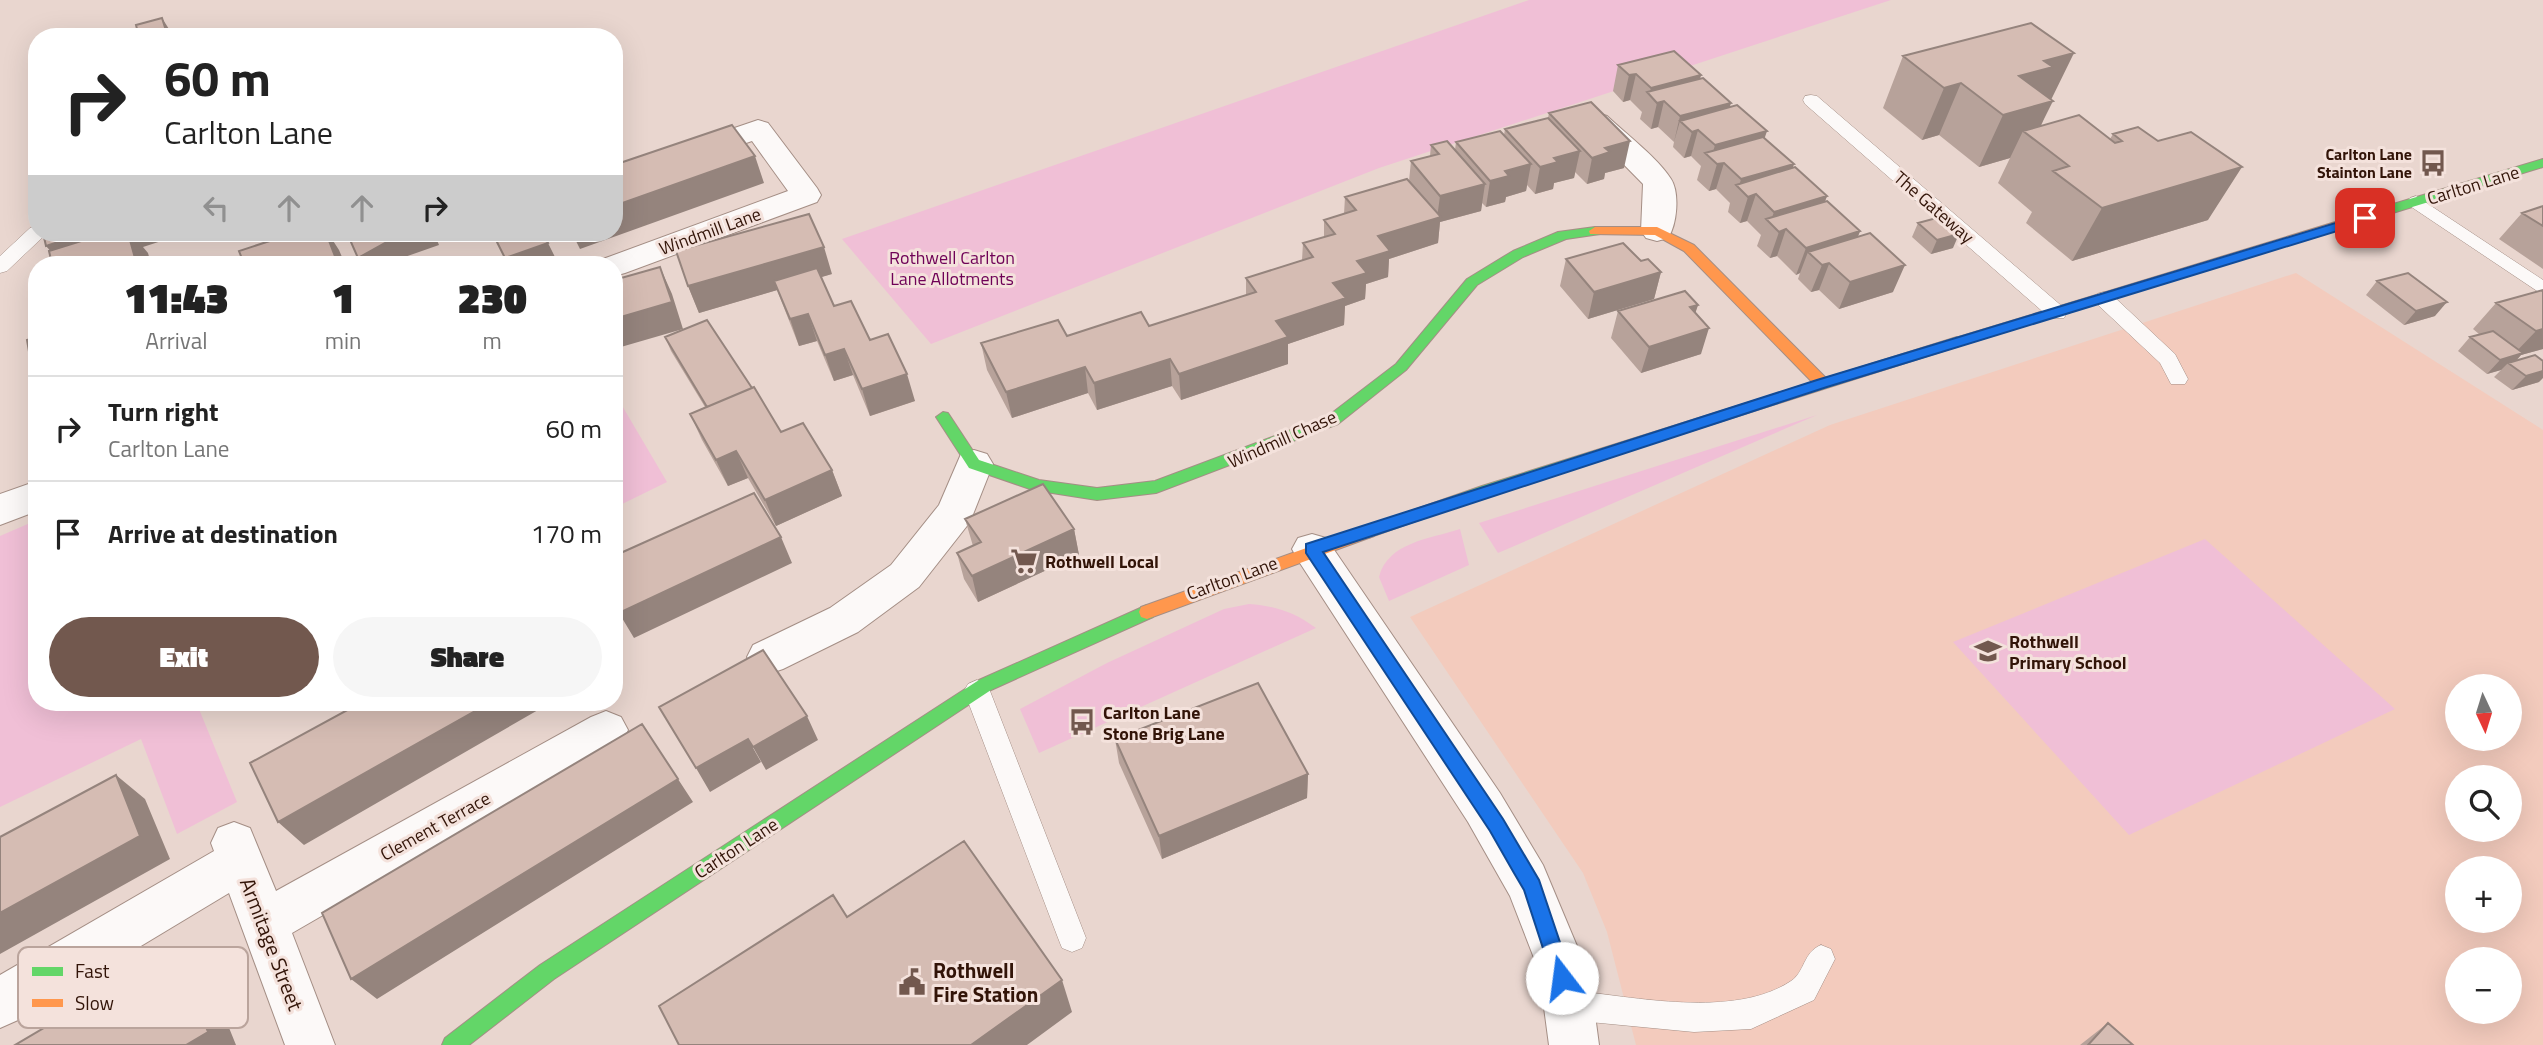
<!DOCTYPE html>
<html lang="en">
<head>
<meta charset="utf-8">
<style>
	body { margin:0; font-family:"Titillium Web",sans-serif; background:#f6f6f6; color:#222; height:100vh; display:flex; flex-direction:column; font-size:26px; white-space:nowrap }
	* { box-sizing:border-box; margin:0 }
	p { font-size:23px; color:#767676 }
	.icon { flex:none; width:38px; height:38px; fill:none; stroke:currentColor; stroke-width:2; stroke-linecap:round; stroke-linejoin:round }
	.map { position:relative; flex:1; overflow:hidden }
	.side { position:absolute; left:28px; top:256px; width:595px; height:455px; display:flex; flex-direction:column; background:#fff; border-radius:28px; box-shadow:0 7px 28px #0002 }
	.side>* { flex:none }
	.hud { position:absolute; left:28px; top:28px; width:595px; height:214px; border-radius:28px; box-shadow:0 7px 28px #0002; background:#fff; color:#222; overflow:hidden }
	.needle { width:46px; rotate:176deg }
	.controls { position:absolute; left:2445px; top:674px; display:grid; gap:14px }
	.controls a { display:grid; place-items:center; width:77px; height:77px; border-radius:50%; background:#fff; box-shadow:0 7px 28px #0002; font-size:35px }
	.pin { position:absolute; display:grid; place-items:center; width:60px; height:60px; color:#fff; margin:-30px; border-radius:14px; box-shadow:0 4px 10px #0006 }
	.me { position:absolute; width:77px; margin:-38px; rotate:345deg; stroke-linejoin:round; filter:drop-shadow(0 0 5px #0008) }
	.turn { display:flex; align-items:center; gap:24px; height:147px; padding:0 21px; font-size:32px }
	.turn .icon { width:91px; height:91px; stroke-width:2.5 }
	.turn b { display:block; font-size:49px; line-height:60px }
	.lanes { display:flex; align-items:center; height:66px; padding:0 21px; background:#0003; justify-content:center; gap:35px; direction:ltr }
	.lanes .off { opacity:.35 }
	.eta { display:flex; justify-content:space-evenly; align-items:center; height:119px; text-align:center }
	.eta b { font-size:42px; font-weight:800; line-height:49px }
	.primary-button { display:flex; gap:14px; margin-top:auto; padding:14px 21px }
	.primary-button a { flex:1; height:80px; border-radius:42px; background:#72584e; color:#fff; font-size:28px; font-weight:800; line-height:80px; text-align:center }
	.primary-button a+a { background:#f6f6f6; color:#222 }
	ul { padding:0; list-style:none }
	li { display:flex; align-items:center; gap:21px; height:105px; padding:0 21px; border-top:2px solid #e0e0e0 }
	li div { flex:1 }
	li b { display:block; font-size:26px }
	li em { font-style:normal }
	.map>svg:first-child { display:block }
	.built { fill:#f3cbbd; fill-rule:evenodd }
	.green { fill:#f0bfd6 }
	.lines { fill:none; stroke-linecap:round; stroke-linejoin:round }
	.lane-casing { stroke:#a48e85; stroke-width:1 }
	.street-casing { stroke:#a48e85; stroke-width:2 }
	.fast-casing { stroke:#a48e85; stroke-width:2 }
	.slow-casing { stroke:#a48e85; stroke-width:2 }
	.lane { fill:#fcf9f8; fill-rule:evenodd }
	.street { fill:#fcf9f8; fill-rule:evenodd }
	.fast { fill:#63d668; fill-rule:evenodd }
	.slow { fill:#ff974d; fill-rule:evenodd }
	.wall { fill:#b7a29a }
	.shaded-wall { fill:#95847d }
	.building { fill:#d5bcb3; stroke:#95847d; stroke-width:2 }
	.route { fill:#1a73e8; stroke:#114b97; stroke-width:2 }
	.labels { text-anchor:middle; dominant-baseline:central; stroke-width:6; stroke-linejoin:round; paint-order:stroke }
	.far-poi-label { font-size:16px; font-weight:bold; fill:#321408; stroke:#f4e2dc; text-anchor:end }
	.street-label { font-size:18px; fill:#321408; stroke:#f4e2dc }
	.park-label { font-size:18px; fill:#6f0257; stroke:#f4e2dc }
	.poi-label { font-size:18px; font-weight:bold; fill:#321408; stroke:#f4e2dc; text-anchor:start }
	.near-street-label { font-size:21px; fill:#321408; stroke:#f4e2dc }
	.near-poi-label { font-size:21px; font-weight:bold; fill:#321408; stroke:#f4e2dc; text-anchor:start }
	.key { fill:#f4e2dc; stroke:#baa49c; stroke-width:2 }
	.key-label { font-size:19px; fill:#321408 }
</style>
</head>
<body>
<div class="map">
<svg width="2543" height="1045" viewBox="0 0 2543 1045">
	<rect width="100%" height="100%" fill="#e9d6cf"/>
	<path class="built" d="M2296,273L2543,430V1045H1636L1607,932L1583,873L1410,617L1830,425ZM2457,686H2510V738H2457ZM2457,777H2510V830H2457ZM2457,868H2510V920H2457ZM2457,959H2510V1012H2457Z"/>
	<path class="green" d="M1529,0H1891L1379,168L931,344L842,239Z
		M614,392L667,482L614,508Z
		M1817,415L1498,553L1479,523Z
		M37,520V702H214L199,709L237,802L177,834L141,739L0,807V536Z
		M1460,529L1469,565L1389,601L1379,577C1388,542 1430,539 1460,529Z
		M2205,539L2395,709L2129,835L1953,642Z
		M1249,604C1276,606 1294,612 1316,628L1039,753L1020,709L1107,663L1224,609Z"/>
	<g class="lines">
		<defs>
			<path id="lane" d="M1811,95L1817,96L2064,308L2067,313L2064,318H2050L1805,104L1803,100L1805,96Z
				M2416,196L2543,280V295L2410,206L2407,202L2410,198Z
				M37,226V233H46L44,236L7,271L0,273V256L30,228Z
				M2104,292L2111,294L2175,354L2188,379L2185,384H2171L2160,363L2097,304L2094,299L2097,294Z
				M977,680L986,684L990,691L1086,938L1082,948L1072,952L1062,948L1058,938L964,691L968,684Z
				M1821,945L1831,949L1835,959L1814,1000L1751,1029L1694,1032L1569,1020L1559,1015L1554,1005L1559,995L1569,990C1635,997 1734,1019 1791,981C1805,972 1803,952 1821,945Z"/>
			<path id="street" d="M1597,113L1607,116C1626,134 1658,158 1671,179C1680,193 1677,225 1668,238L1657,241L1646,238L1641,231L1643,184L1582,122L1587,116Z
				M758,120L768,123L817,188L821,195L817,202L625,273L614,276V264H599L603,259L788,191L752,141L614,188V169Z
				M974,450L987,454L993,464L970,522L919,587L858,632L783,669L768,674L753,669L747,657L753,645L830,608L891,565L939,505L961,454Z
				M37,481V511L0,525V494Z
				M1312,534L1326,538L1500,793L1543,865L1582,958L1593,1000L1599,1045H1549L1543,1000L1534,958L1510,896L1468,822L1298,560L1292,549L1298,538Z
				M606,711L621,717L628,730L621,743L292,933L335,1045H285L229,893L18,1020L0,1028V975L214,851L211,843L218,828L234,822L250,828L276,891L591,717Z"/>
			<path id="fast" d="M2543,159V167L2360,223H2350L2349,220L2350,217Z
				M1595,227L1601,231L1600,234L1566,239L1523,257L1477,285L1406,370L1338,424L1156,493L1097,500L1033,490L969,468L936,417L943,412L948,413L979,460L1039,480L1097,488L1155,481L1328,416L1396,364L1467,279L1513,251L1558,232Z
				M1957,337L1962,339L1964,342L1962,345L1492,494L1368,538L1362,536L1360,532L1362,528L1482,486Z
				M1147,605L1153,607L1155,612L1153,617L991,690L554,979L469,1045H442L445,1038L540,965L979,680Z"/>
			<path id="slow" d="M2355,216L2360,217V223L1962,345H1952L1950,342L1952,339Z
				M1595,227H1657L1694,245L1827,379L1829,383L1827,387H1817L1684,251L1655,235L1590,234L1589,231Z
				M1368,526L1374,528L1376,532L1374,536L1147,619L1141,617L1139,612L1141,607Z"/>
		</defs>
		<use href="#lane" class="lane-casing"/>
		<use href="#street" class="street-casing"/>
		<use href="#fast" class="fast-casing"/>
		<use href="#slow" class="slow-casing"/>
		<use href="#lane" class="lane"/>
		<use href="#street" class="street"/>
		<use href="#fast" class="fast"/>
		<use href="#slow" class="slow"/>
	</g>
	<path class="wall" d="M1903,56L2051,100L2041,126L2110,139L2113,134L2138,127L2208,220L2072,261L2026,223L2032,212L1998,183L2010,158L1979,167L1939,135L1922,140L1883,108Z
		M1618,65L1701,75L1700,78L1730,107L1765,138L1792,168L1827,196L1825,201L1860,231L1858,237L1893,292L1839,309L1819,290L1811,292L1798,279L1800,273L1796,275L1777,256L1770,258L1757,246L1761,235L1747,221L1740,223L1728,212L1730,203L1716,189L1709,191L1697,180L1701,166L1691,156L1684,158L1673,147L1674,142L1658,127L1651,129L1640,119L1642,112L1630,100L1623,102L1613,91Z
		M1549,113L1624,168L1605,173L1604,179L1587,184L1575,172L1574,178L1554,183L1553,189L1535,194L1527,185L1526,191L1506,197L1505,202L1486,207L1482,203L1481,211L1440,222L1438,243L1389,259L1388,277L1366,284L1365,299L1345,306L1344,325L1288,344V364L1181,400L1172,386L1097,410L1088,393L1012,418L987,370L981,343L1067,336L1149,326L1246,295V278L1302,260L1303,243L1324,237V220L1344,214L1345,197L1409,181L1411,161L1430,156L1431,145L1455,150L1456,142L1504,135L1505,129L1548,118Z
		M2543,206V269L2499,239L2522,213Z
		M1918,223L1953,248L1931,254L1912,237Z
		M1566,259L1641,261L1661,272L1654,299L1588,319L1560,286Z
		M832,274L821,277L834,306L870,340L915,401L870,416L853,375L834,381L817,341L799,346L777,290L699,313L688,286Z
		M2377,281L2435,316L2404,325L2366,295Z
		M2543,290V349L2521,355L2516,361L2539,382L2512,390L2494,377L2501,370L2487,374L2458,351L2470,337L2479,334L2473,329L2496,303Z
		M1698,305L1695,313L1701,354L1641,373L1611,338L1618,311Z
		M665,337L752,388L781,432L832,470L842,496L776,526L748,478L728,486L702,440L690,414L705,407L671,351Z
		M965,519L1074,529L1079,555L978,602L964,579L957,553L973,546Z
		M1115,739L1308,774L1307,798L1162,859L1119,763Z
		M2108,1023L2133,1045H2080Z"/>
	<path class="shaded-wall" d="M162,18L174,37H168Z
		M2074,53L2050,102L2053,101L2034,139L2023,131L2010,158L1979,167L2003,115L2019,76L2044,61Z
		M1636,74L1630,100L1623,102L1629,75Z
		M1701,75L1694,101H1664L1658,127L1651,129L1657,103L1649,95L1651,88Z
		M1961,83L1939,135L1922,140L1944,88Z
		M1731,103L1723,129L1698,130L1691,156L1684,158L1692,132L1680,121L1674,142L1680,116Z
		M1767,131L1758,158L1724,163L1716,189L1709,191L1717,164L1711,159L1715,145Z
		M1630,141L1624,168L1605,173L1604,179L1587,184L1592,158L1605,148Z
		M1580,151L1574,178L1554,183L1553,189L1535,194L1540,167L1554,158Z
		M755,156L764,183L580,249L572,233H614V206Z
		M1531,164L1526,191L1506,197L1505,202L1486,207L1490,181L1505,171Z
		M1794,164L1785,191L1756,194L1747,221L1740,223L1748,197L1739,187L1741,179Z
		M2242,167L2208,220L2072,261L2102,208Z
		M1485,184L1481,211L1440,222L1438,243L1389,259L1388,277L1366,284L1365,299L1345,306L1344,325L1288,344V364L1181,400L1179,374L1276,321L1357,261L1378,236L1437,218L1440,196Z
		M1827,196L1817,223L1786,229L1777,256L1770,258L1779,232L1770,223L1774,212Z
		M1860,231L1849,258L1829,264L1819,290L1811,292L1822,265L1808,252L1800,273L1796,275L1806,248Z
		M86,233H186L143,247L148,253L151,264H62L46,246Z
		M326,233H328L339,250L345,264H338Z
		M383,233H434L439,245L399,259L401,264H361L358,258Z
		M469,233H499L474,242Z
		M1959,234L1953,248L1931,254L1937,240Z
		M548,243L555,257L534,264H509L505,258Z
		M824,247L832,274L699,313L688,286Z
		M1905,265L1893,292L1839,309L1850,282Z
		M660,267L672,294L683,329L614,349V319Z
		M1661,272L1654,299L1588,319L1594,292Z
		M2447,302L2435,316L2404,325L2416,311Z
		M1698,305L1689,332L1690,307Z
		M808,314L817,341L799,346L790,319Z
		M1709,328L1701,354L1641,373L1649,347Z
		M2543,329V349L2521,355L2511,366L2508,363L2501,370L2487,374L2500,360L2512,356L2536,331Z
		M844,349L853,375L834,381L825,355Z
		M1170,359L1172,386L1097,410L1094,383Z
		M1085,367L1088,393L1012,418L1006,392Z
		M2543,371V378L2539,382L2512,390L2526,376Z
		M907,374L915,401L870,416L862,389Z
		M736,451L748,478L728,486L716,460Z
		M832,470L842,496L776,526L765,500Z
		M1074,529L1079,555L978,602L972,576Z
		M781,537L792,563L634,638L619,613Z
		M491,702H552L304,845L278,822Z
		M807,716L818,740L766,770L753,747Z
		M642,724L693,802L377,999L351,979Z
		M748,739L761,762L710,792L696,768Z
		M1308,774L1307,798L1162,859L1159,836Z
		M116,775L145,799L170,859L0,954V913Z
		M176,950L206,971L236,1045H186Z
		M1062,980L1072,1012L1027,1045H971Z"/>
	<path class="building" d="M162,18L168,37H108L137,29L136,25Z
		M2031,23L2074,53L2044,61L2053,67L2019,76L2053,101L2003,115L1961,83L1944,88L1903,56Z
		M1674,51L1701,75L1651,88L1636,74L1629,75L1618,65Z
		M1703,78L1731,103L1680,116L1664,101L1657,103L1647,92Z
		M1591,102L1630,141L1605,148L1610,152L1592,158L1549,113Z
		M1737,105L1767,131L1715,145L1698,130L1692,132L1680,121Z
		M2079,115L2115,143L2122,141L2113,134L2138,127L2158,141L2191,132L2242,167L2102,208L2053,171L2069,166L2023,131Z
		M1548,118L1580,151L1554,158L1558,162L1540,167L1505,129Z
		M732,125L755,156L614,206V165Z
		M1500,131L1531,164L1505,171L1509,176L1490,181L1456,142Z
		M1763,137L1794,164L1741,179L1724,163L1717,164L1705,153Z
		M1447,141L1485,184L1440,196L1411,161L1439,154L1431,145Z
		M1795,167L1827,196L1774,212L1756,194L1748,197L1736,185Z
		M1407,179L1441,217L1378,236L1390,251L1357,261L1367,273L1333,283L1346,298L1276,321L1288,337L1179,374L1170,359L1094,383L1085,367L1006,392L981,343L1058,320L1067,336L1141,312L1149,326L1256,292L1246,278L1313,257L1303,243L1335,234L1324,220L1356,210L1345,197Z
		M1827,201L1860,231L1806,248L1786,229L1779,232L1766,219Z
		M2543,206V226L2522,213Z
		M809,214L824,247L688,286L676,251Z
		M1940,217L1959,234L1937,240L1918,223Z
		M43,233H86L46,246Z
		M107,233H128L135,258L116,264H52L49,251Z
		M294,233H326L338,264H244L239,251Z
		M347,233H383L387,242L358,258Z
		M504,233H542L548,243L505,258L494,236Z
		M1870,233L1905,265L1850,282L1829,263L1822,265L1808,252Z
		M1623,243L1641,261L1648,259L1661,272L1594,292L1566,259Z
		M448,258L451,264H429Z
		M660,267L672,302L614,319V280Z
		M817,268L834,306L851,301L870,340L888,334L907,374L862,389L844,349L825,355L808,314L790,319L774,281Z
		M2408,273L2447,302L2416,311L2377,281Z
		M2543,290V329L2536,331L2496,303Z
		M1685,291L1698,305L1690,307L1709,328L1649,347L1618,311Z
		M707,320L752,388L707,407L665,337Z
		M2493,331L2523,353L2500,360L2470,337Z
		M37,337V374L33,375L27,340Z
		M2535,355L2543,361V371L2526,376L2508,363Z
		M754,387L781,432L803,423L832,470L765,500L736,451L716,460L690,414Z
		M1043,484L1074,529L972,576L957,553L981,542L965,519Z
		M754,493L781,537L619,613L614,604V556Z
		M763,650L807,716L753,747L748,739L696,768L659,707Z
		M1258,683L1308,774L1159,836L1115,739Z
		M362,702H491L278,822L250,763Z
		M642,724L678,779L351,979L322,913Z
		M116,775L140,836L0,913V837Z
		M964,841L1062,980L971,1045H679L659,1006L833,895L847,917Z
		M176,950L208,1032L186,1045H15Z
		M2108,1023L2133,1045H2088Z"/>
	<path class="route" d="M2365,214L2372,218L2370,221L1827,387L1323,552L1503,819L1539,880L1572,978L1569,985L1562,988L1555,985L1524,890L1514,873L1490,831L1306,553V544L1817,380Z"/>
	<defs>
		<symbol id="bus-bare" viewBox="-9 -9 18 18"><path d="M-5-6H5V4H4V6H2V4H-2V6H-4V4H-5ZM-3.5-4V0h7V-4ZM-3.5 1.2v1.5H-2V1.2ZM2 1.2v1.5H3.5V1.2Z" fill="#72584e" stroke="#f4e2dc" stroke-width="2.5" paint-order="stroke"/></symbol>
		<symbol id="supermarket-bare" viewBox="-9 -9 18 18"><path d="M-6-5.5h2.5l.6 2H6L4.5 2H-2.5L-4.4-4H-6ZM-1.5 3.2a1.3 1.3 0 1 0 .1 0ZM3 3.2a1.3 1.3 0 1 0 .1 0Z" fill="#72584e" stroke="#f4e2dc" stroke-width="2.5" paint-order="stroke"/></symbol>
		<symbol id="school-bare" viewBox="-9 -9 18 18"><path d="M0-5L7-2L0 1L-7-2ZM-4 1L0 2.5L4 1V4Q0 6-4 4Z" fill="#72584e" stroke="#f4e2dc" stroke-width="2.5" paint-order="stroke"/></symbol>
		<symbol id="civic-bare" viewBox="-9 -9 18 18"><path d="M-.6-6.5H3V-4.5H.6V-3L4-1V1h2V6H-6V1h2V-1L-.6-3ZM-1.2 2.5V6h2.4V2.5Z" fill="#72584e" stroke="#f4e2dc" stroke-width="2.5" paint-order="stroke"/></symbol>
	</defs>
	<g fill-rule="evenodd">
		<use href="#bus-bare" x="2414" y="144" width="38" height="38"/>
		<use href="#supermarket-bare" x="1005" y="542" width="38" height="38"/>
		<use href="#school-bare" x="1969" y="632" width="38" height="38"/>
		<use href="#bus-bare" x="1063" y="703" width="38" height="38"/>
		<use href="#civic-bare" x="893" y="963" width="38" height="38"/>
	</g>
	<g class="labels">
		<g class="far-poi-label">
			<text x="2412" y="154">Carlton Lane<tspan x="2412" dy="18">Stainton Lane</tspan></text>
		</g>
		<g class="street-label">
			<text transform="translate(2473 185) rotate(-17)">Carlton Lane</text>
			<text transform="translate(1934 207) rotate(41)">The Gateway</text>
			<text transform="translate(710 231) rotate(-20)">Windmill Lane</text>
			<text transform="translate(1282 439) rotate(-24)">Windmill Chase</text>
			<text transform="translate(1232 578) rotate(-20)">Carlton Lane</text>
			<text transform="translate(435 826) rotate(-29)">Clement Terrace</text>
			<text transform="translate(736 848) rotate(-33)">Carlton Lane</text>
		</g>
		<g class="park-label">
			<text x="952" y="257">Rothwell Carlton<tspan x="952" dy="21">Lane Allotments</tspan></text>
		</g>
		<g class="poi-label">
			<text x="1045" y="561">Rothwell Local</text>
			<text x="2009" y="641">Rothwell<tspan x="2009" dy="21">Primary School</tspan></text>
			<text x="1103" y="712">Carlton Lane<tspan x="1103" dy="21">Stone Brig Lane</tspan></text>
		</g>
		<g class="near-street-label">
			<text transform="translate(272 944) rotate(69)">Armitage Street</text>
		</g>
		<g class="near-poi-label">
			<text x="933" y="970">Rothwell<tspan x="933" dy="24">Fire Station</tspan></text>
		</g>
	</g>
	<rect x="18" y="947" width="230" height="81" rx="10" class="key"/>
	<rect x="32" y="967" width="31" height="9" fill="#63d668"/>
	<rect x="32" y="999" width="31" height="8" fill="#ff974d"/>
	<g class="key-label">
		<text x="75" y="978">Fast</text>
		<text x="75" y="1010">Slow</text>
	</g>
</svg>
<div class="controls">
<a><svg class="needle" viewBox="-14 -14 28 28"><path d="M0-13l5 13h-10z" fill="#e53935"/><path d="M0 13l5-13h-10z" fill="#767676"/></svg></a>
<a><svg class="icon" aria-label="search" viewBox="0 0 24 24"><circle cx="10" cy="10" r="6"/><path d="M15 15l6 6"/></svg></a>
<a>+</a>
<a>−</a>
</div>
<div class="pin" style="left:2365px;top:218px;background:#d93025"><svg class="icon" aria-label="arrive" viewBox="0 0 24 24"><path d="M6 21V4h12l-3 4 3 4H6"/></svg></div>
<svg class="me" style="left:1562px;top:978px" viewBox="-20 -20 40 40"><circle r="19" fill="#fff"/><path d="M0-13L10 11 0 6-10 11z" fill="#1a73e8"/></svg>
<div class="hud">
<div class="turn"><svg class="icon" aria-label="right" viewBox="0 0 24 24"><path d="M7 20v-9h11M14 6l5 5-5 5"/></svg><div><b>60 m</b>Carlton Lane</div></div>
<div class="lanes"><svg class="icon off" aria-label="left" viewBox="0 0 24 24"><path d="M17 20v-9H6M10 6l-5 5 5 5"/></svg><svg class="icon off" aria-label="ahead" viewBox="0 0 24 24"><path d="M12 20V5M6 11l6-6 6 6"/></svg><svg class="icon off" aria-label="ahead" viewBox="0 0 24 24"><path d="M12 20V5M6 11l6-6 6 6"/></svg><svg class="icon" aria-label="right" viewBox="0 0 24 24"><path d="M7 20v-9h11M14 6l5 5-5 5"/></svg></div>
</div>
<section class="side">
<div class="eta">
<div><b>11:43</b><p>Arrival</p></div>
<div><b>1</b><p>min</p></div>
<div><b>230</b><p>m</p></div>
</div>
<ul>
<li><svg class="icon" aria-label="right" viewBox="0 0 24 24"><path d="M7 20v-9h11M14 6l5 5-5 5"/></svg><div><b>Turn right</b><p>Carlton Lane</p></div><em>60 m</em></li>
<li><svg class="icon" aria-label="arrive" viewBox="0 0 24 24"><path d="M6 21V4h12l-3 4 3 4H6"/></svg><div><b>Arrive at destination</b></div><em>170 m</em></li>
</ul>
<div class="primary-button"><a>Exit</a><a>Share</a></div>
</section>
</div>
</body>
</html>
